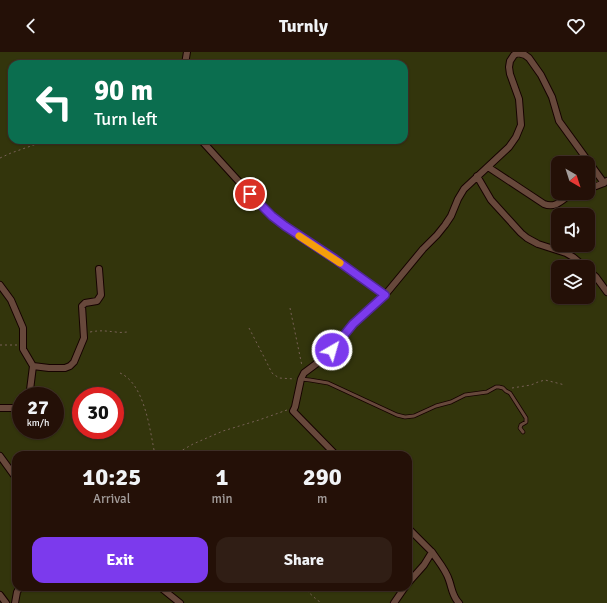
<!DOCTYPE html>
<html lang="en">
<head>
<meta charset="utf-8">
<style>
	body { margin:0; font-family:Signika,sans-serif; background:#301e15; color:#f1f3f6; height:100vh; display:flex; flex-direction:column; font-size:15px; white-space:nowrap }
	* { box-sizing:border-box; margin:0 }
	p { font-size:13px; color:#a39d9b }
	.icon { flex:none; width:22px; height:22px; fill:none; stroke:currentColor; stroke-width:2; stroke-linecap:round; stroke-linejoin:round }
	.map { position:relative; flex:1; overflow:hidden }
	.details { position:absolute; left:12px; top:399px; width:400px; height:140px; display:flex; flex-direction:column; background:#241007; border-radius:12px; box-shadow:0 1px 3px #0004,0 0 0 1px #413028 }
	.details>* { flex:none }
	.hud { position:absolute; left:8px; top:8px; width:400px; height:84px; border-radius:12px; box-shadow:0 1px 3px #0004,0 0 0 1px #413028; background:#0b6e4f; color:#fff; overflow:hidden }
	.needle { width:26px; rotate:141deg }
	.tools { position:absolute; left:551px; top:104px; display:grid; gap:8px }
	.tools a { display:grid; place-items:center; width:44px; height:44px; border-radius:8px; background:#241007; box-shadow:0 1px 3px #0004,0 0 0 1px #413028; font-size:20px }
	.speed { position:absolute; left:12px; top:335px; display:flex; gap:8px; font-size:20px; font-weight:700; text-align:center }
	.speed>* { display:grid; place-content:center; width:52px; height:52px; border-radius:50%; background:#241007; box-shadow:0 1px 3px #0004,0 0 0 1px #413028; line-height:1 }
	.speed small { font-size:10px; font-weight:400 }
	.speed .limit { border:6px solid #d22; background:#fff; color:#111 }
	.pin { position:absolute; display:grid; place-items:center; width:34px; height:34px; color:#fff; margin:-17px; border:2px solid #fff; border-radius:50%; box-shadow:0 1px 4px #0007 }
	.me { position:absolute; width:44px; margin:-22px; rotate:38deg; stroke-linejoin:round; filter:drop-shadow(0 0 3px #0008) }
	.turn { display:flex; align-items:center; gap:14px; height:84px; padding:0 20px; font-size:18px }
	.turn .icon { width:52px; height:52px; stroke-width:2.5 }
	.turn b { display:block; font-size:28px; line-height:34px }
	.eta { display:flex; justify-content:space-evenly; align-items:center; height:68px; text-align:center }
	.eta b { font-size:24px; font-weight:700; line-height:28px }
	.action { display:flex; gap:8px; margin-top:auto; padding:8px 20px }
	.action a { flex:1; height:46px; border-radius:12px; background:#7c3aed; color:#fff; font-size:16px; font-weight:700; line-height:46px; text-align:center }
	.action a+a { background:#301e15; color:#f1f3f6 }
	header { display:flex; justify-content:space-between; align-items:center; height:52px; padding:0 20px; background:#241007; font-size:18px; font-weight:700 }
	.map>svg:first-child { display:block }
	.green { fill:#33350c; fill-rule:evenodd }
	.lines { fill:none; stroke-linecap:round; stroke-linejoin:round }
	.lane-casing { stroke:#160200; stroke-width:4.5 }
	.street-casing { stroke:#160200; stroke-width:8 }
	.path { stroke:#786156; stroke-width:1; stroke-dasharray:2 3; stroke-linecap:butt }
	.lane { stroke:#67483b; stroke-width:3 }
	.street { stroke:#67483b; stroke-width:6 }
	.route-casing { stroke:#51269a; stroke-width:10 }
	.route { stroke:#7c3aed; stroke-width:7 }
	.slow { stroke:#f59e0b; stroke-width:7 }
</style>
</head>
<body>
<header><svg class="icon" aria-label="back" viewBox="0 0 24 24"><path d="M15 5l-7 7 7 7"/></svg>Turnly<svg class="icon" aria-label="heart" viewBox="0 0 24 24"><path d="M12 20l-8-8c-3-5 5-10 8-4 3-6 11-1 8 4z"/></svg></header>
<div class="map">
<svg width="607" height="551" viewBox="0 0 607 551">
	<rect width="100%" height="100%" fill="#301509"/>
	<path class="green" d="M0,0H607V551H0ZM12,12H404V88H12ZM558,111H588V141H558ZM558,163H588V193H558ZM558,215H588V245H558ZM21,344H55V378H21ZM81,344H115V378H81ZM16,403H408V535H16Z"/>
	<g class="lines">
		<defs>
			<path id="lane" d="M301,327L310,328L328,331L397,363L405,365L414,364L436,354L451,350L465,343L487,340L496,335H499L503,336L506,339L510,341L526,366V370L521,373L520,376L523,380"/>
			<path id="street" d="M185,12L187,0
				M201,88L242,133L278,169L335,207L385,243
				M488,115L544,152C556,157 563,147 572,141
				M477,124L491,148L521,181L527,186L538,192L566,201L573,205L585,215
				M588,137L604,131L607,129
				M588,218L596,225L607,240
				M0,233L11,248L23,276V297L33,314L30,338L29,344
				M33,314L49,316H65L70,314L74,310L84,286L82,254L85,251L97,249L101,243L99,217
				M0,356H14L21,353
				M336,403L293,359L295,355L301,327L304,321L320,309L326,304L353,272L385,243L423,197L437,183L445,173L451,164L458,147L464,137L509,95L516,85L521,73L519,47L510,22L509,15L510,9L514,3L518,1L525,3L529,6L541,23L552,45L559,69L604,131
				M0,404L16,426
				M408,476L432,500L424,513L408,531
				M432,500C438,509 446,518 449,528C452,536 452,544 459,551
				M160,535L180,551
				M0,543L6,551
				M15,551L17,540L20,535
				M394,551L405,535"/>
		</defs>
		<use href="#lane" class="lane-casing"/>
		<use href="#street" class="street-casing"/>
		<path class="path" d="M149,12L150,8
			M0,106L11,101L48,88
			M290,256L302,314
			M249,276L263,303L272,321L279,326L295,327
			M90,280C101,278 105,279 116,280C120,281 124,280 129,280
			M0,293H17
			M120,321C145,332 150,379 155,403
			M512,336L531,333L538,330L545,328L565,333
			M174,403L193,392L223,379L259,368L287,358
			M303,535L317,548L322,551"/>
		<use href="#lane" class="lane"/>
		<use href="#street" class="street"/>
	</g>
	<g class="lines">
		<defs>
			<path id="route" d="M250,142L272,164L285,174L335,207L385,243L353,272L332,298"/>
		</defs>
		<use href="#route" class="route-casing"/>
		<use href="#route" class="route"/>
		<path class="slow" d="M299,184L340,211"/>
	</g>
</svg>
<div class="tools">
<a><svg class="needle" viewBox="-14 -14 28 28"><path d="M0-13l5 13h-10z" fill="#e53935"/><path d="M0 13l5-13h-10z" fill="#a39d9b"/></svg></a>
<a><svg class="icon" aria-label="sound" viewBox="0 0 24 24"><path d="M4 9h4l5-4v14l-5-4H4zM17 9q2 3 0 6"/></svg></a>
<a><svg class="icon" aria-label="layers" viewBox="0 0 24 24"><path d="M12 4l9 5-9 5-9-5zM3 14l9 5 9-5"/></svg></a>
</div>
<div class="speed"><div>27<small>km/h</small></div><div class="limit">30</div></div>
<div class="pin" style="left:250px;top:142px;background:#d93025"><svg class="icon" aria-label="arrive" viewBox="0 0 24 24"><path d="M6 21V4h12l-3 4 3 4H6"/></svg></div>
<svg class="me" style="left:332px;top:298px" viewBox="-20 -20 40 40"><circle r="17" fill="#7c3aed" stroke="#fff" stroke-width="3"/><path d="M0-11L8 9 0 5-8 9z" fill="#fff"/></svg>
<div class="hud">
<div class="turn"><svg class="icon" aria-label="left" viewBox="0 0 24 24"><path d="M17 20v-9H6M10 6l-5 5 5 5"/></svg><div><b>90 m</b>Turn left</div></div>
</div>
<section class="details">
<div class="eta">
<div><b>10:25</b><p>Arrival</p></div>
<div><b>1</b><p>min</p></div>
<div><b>290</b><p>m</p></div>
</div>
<div class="action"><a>Exit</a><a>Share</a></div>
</section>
</div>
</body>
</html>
